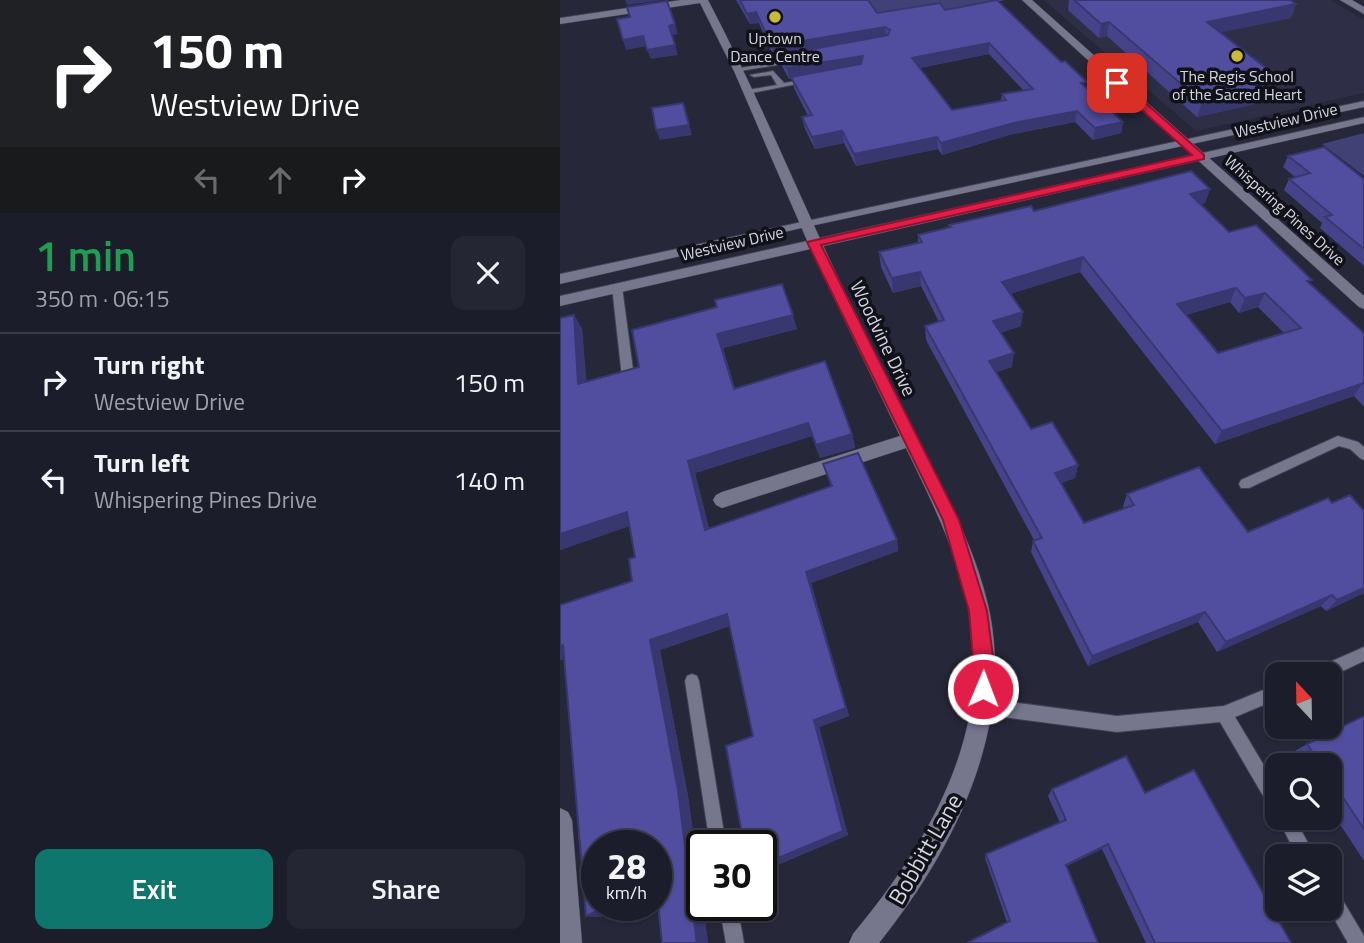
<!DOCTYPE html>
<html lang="en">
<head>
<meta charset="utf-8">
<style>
	body { margin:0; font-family:"Titillium Web",sans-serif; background:#252633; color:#f1f3f6; height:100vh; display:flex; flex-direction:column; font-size:26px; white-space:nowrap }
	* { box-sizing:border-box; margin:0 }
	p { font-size:23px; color:#a0a2a9 }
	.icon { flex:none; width:38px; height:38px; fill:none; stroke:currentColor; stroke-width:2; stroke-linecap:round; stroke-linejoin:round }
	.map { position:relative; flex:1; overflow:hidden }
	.side { display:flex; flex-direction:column; background:#1c1d2b; width:560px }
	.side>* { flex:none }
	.banner { background:#202124; color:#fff; overflow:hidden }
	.needle { width:46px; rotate:338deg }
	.fabs { position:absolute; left:705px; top:662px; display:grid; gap:14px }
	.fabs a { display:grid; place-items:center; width:77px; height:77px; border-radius:14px; background:#1c1d2b; box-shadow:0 2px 5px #0004,0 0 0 2px #3a3b47; font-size:35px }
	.speed { position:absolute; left:21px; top:830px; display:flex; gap:14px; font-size:35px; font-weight:700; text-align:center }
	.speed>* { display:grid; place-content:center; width:91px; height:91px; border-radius:50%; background:#1c1d2b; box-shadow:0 2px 5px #0004,0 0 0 2px #3a3b47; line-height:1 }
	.speed small { font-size:18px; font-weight:400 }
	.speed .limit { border:4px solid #111; border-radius:10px; background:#fff; color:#111 }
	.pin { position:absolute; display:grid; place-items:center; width:60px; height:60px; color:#fff; margin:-30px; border-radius:14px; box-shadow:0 4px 10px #0006 }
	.me { position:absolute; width:77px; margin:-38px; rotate:1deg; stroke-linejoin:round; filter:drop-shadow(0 0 5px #0008) }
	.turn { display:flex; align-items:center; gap:24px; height:147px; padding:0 35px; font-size:32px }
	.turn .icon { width:91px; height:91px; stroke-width:2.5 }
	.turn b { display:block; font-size:49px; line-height:60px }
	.lanes { display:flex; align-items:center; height:66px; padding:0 35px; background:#0003; justify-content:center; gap:35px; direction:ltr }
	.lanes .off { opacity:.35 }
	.round { display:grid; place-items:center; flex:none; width:74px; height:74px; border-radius:14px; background:#252633 }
	.head { display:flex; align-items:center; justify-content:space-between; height:119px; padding:0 35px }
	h1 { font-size:42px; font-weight:600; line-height:52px; color:#1e9e55 }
	.primary-button { display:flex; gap:14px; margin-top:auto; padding:14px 35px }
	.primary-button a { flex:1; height:80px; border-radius:14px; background:#0f766e; color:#fff; font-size:28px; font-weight:600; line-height:80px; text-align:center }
	.primary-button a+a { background:#252633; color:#f1f3f6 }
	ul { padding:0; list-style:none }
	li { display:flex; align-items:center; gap:21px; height:98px; padding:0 35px; border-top:2px solid #3a3b47 }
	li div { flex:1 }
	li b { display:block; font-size:26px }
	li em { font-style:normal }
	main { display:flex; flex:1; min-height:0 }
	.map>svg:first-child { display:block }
	.built { fill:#2e2f47 }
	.green { fill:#414175 }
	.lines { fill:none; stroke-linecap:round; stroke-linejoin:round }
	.service-casing { stroke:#424352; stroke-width:2 }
	.minor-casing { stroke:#424352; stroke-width:1 }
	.secondary-casing { stroke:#424352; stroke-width:1 }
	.service { fill:#76778d; fill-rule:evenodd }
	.minor { fill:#76778d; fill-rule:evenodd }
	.secondary { fill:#76778d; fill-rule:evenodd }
	.wall { fill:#46438a; fill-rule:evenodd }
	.shaded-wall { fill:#393770 }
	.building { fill:#514ea0; stroke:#393770; stroke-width:2; fill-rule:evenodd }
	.route { fill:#e11d48; stroke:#92132f; stroke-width:2 }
	.poi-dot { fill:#cbba39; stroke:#101119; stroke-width:2.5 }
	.labels { text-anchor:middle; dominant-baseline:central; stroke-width:7; stroke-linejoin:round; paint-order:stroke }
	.far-poi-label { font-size:16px; fill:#d4d5e1; stroke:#101119 }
	.far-street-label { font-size:16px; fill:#d4d5e1; stroke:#101119 }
	.street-label { font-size:19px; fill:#d4d5e1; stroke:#101119 }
	.near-street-label { font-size:23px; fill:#d4d5e1; stroke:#101119 }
</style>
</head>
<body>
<main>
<section class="side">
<div class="banner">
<div class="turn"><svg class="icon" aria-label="right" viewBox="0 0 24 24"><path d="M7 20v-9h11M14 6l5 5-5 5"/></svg><div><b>150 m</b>Westview Drive</div></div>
<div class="lanes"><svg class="icon off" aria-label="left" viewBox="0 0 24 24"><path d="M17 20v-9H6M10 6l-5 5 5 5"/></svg><svg class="icon off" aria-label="ahead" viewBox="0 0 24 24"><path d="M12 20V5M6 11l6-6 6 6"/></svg><svg class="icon" aria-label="right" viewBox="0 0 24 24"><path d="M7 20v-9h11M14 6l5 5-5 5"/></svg></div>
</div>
<div class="head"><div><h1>1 min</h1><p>350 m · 06:15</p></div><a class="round"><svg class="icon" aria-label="close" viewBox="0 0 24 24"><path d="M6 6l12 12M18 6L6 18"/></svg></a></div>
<ul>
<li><svg class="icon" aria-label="right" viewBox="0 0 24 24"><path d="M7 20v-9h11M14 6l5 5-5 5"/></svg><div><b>Turn right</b><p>Westview Drive</p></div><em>150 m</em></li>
<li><svg class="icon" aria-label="left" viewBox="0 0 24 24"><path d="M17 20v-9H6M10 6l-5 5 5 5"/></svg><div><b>Turn left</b><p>Whispering Pines Drive</p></div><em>140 m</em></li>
</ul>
<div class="primary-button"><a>Exit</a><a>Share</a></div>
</section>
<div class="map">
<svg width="804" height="943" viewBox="0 0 804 943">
	<rect width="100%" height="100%" fill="#262739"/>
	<path class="built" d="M484,0H771L804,20V93L636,131Z"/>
	<path class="green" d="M308,0H446L324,21Z
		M804,133V176L762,144Z"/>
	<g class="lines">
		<defs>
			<path id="service" d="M238,57H241V61L180,71L176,69Z
				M213,71L224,83L248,79L252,81L187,94V90L217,85L211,75L194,77L190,75Z
				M57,284L62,287L74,377L68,381L62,377L52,287Z
				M778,436L798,442L804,447V460L800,458L790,449L779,446L689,488H681L679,484L681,480Z
				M804,647V661L770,677V674H752L754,669Z
				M132,674L137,676L139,681L166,845H150L125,681L127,676Z
				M718,684V699L675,717L718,789V813L712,811L660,722L557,732L421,714L416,711L413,706L416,701L421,698L557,716L664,706Z
				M718,815V817H734L755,856H737L717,817Z
				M770,886L776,889L804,936V943H788L768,908H770Z
				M159,905H177L184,943H166Z"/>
			<path id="minor" d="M121,0H148C202,103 245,211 296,315C318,360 340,404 362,448C389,500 418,555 430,614C453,734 392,852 319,943H289L293,934C368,844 434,732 409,611C398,553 371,500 346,448L162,508L156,505L153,500L156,495L162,492L340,436L252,252L174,71L140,3L0,24V18Z
				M462,0H472L804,296V309L799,307Z
				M0,808L8,812L12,820L22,943H0Z"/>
			<path id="secondary" d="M780,0H792L804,7V14Z
				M804,101V107L246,227L0,284V274Z
				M804,117V123L0,306V296Z"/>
		</defs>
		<use href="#service" class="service-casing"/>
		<use href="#minor" class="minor-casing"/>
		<use href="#secondary" class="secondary-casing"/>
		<use href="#service" class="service"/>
		<use href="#minor" class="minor"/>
		<use href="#secondary" class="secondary"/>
	</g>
	<path class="wall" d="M176,0H308L317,13L385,10L526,88L563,122L561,133L533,140L515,122L453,134L382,155L378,149L296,166L284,143L255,149L245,129L242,117L248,116L234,88L232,79H229L222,66L220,56L214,57L199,23L190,24ZM429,54L463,90L442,94L441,101L392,110L360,68Z
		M509,0H730L736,4L731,18L660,32L710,90L699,92L695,104L637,117L547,36L539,38L508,10Z
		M728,156L804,179V266L760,228L762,223L724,190L729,179L735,177L723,167Z
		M650,189L645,203L641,204L669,232L750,283L804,333V407L794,396L655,444L520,272L450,294L461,326L440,333L452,367L436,372L471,429L518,465L515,478L501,483L524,523L564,508L563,506L567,494L688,532L772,503L804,511V593L766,611L761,606L657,652L638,622L528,666L471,552L473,541L474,540L366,340L365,326L379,322L361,286L333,293L321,267L319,252L358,243V235L389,228V225L474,211ZM670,302L679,313L698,307L724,333L658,353L626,315Z
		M222,284L237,329L163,348L175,389L265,361L292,434L295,448L260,458L252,436L135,473L149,528L271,487L263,464L298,453L337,540L338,551L251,583L289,716L259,727L288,835L201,872V845H184L166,746L193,736L170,626L100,650L128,796L148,943H102L97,891H96V845H37V905H67L40,917L26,916L5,659L0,660V605L72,581L69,559L75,557L69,526L0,550V318L14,315L22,329L26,381L79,367L72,330L157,307L155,300Z
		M804,716V861L770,809V765H741L733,752L747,744Z
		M492,789L585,793L731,943H586L542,849L507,866L538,943L447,922L425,858L426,854L500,823L488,796Z"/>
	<path class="shaded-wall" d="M65,0H103L67,5Z
		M736,4L731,18L643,36L647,22Z
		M196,12L199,23L190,24L187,14Z
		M549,22L547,36L539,38L541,24Z
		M115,24L118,34L112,35L109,26Z
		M325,27L326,38L214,57L212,46Z
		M83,36L87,46L66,50L63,40Z
		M429,43V54L353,69L352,58Z
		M115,45L118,55L91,59L87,50Z
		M303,56L304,67L229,79L227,68Z
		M715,75L710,90L699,92L695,104L637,117L642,102L689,81Z
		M123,103L132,135L100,140L96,130Z
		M517,111L515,122L453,134L382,155L381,143L454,123Z
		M563,122L561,133L533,140L535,128Z
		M282,131L284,143L255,149L252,137Z
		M377,137L378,149L296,166L294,154Z
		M650,189L645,203L625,208L630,194Z
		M523,257L520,272L441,297L442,282Z
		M360,272L361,286L333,293L332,278Z
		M676,288L670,302L612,319L617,304Z
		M705,293L698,307L679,313L685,298Z
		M463,312L461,326L432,335L433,321Z
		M14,315L22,329L28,397L18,384Z
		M233,315L237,329L163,348L179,403L174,389L157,334Z
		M454,353L452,367L428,375L429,361Z
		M803,382L794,396L655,444L662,431Z
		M248,423L252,436L135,473L152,541L145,530L128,461Z
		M292,434L295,448L260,458L256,445Z
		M518,465L515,478L493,485L495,473Z
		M67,512L76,524L0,550V534Z
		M337,540L338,551L251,583L289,716L259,727L288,835L201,872V865L254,720L246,572Z
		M804,588V593L766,611L777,600Z
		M772,595L761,606L657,652L666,642Z
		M645,612L638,622L528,666L532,656Z
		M167,614L175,624L100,650L128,796L148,943H137L90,640Z
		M3,645L16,654L0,660V646Z
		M548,844L542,849L502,868L506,865Z
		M50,905H67L40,917L26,916Z"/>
	<path class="building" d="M180,0H308L317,13L380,3L385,10L437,0L501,62L505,61L527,82L521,83L563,122L535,128L517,111L454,123L381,143L377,137L294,154L282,131L252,137L242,117L252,115L231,77L301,64L303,56L227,68L220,55L328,35L330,30L325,27L212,46L196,12L187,14ZM429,43L473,89L442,94L446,100L392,110L352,58Z
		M514,0H730L736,4L647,22L715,75L689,81L700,89L642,102L549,22L541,24Z
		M107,1L115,24L109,26L115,45L87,50L83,36L63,40L57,19L70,17L67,7Z
		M123,103L129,125L96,130L92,108Z
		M764,147L804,179V249L765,217L772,215L729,179L750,173L728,156Z
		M631,171L650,189L630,194L669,232L696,225L752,280L747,281L804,333V383L662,431L523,257L442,282L463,312L433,321L454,353L429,361L471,429L492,422L518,465L495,473L524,523L574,505L567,494L639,467L688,532L768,498L772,503L790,495L804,511V588L777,600L772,595L666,642L645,612L532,656L473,541L482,538L365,326L384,320L360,272L332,278L319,252L362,242L358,235L391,227L389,225L471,206L474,211ZM676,288L685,298L705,293L741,328L658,353L617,304Z
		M222,284L233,315L157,334L174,389L265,361L292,434L256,445L248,423L128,461L145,530L272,486L263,464L298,453L337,540L246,572L286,708L254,720L283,831L201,865V845H184L166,746L193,736L167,614L90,640L118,790L137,943H102L96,884V845H37V905H50L26,916L3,645L0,646V605L72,581L69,559L75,557L67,512L0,534V318L14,315L18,384L79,367L72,330L157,307L155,300Z
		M804,716V829L770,778V765H761L747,744Z
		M566,756L585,793L634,770L731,943H595L548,844L506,865L538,943H407L450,921L426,854L506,820L492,789Z"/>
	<path class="route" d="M554,81H561L644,155V159L261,245L399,520L427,611L435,672L430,696L423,699L416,696L409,611L383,520L247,242L632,155L554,85Z"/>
	<g class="poi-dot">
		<circle cx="215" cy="17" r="7"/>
		<circle cx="677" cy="56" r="7"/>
	</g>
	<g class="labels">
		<g class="far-poi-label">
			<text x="215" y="38">Uptown<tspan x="215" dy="18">Dance Centre</tspan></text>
			<text x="677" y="76">The Regis School<tspan x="677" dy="18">of the Sacred Heart</tspan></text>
		</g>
		<g class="far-street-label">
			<text transform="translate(726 120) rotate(-13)">Westview Drive</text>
			<text transform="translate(725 210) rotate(42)">Whispering Pines Drive</text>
			<text transform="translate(172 243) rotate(-13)">Westview Drive</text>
		</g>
		<g class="street-label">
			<text transform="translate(324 338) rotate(64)">Woodvine Drive</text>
		</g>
		<g class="near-street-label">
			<text transform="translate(365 849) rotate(-60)">Bobbitt Lane</text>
		</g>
	</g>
</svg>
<div class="fabs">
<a><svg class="needle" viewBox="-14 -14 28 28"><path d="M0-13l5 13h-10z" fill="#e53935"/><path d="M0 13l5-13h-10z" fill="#a0a2a9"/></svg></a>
<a><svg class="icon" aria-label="search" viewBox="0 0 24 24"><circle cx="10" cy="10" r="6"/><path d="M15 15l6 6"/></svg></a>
<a><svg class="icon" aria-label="layers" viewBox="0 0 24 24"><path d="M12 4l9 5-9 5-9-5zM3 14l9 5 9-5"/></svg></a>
</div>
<div class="speed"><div>28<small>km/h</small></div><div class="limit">30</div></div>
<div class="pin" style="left:557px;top:83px;background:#d93025"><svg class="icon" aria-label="arrive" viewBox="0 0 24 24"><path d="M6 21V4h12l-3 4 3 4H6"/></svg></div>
<svg class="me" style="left:423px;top:689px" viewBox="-20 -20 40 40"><circle r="17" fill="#e11d48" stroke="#fff" stroke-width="3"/><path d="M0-11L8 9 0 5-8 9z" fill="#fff"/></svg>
</div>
</main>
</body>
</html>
